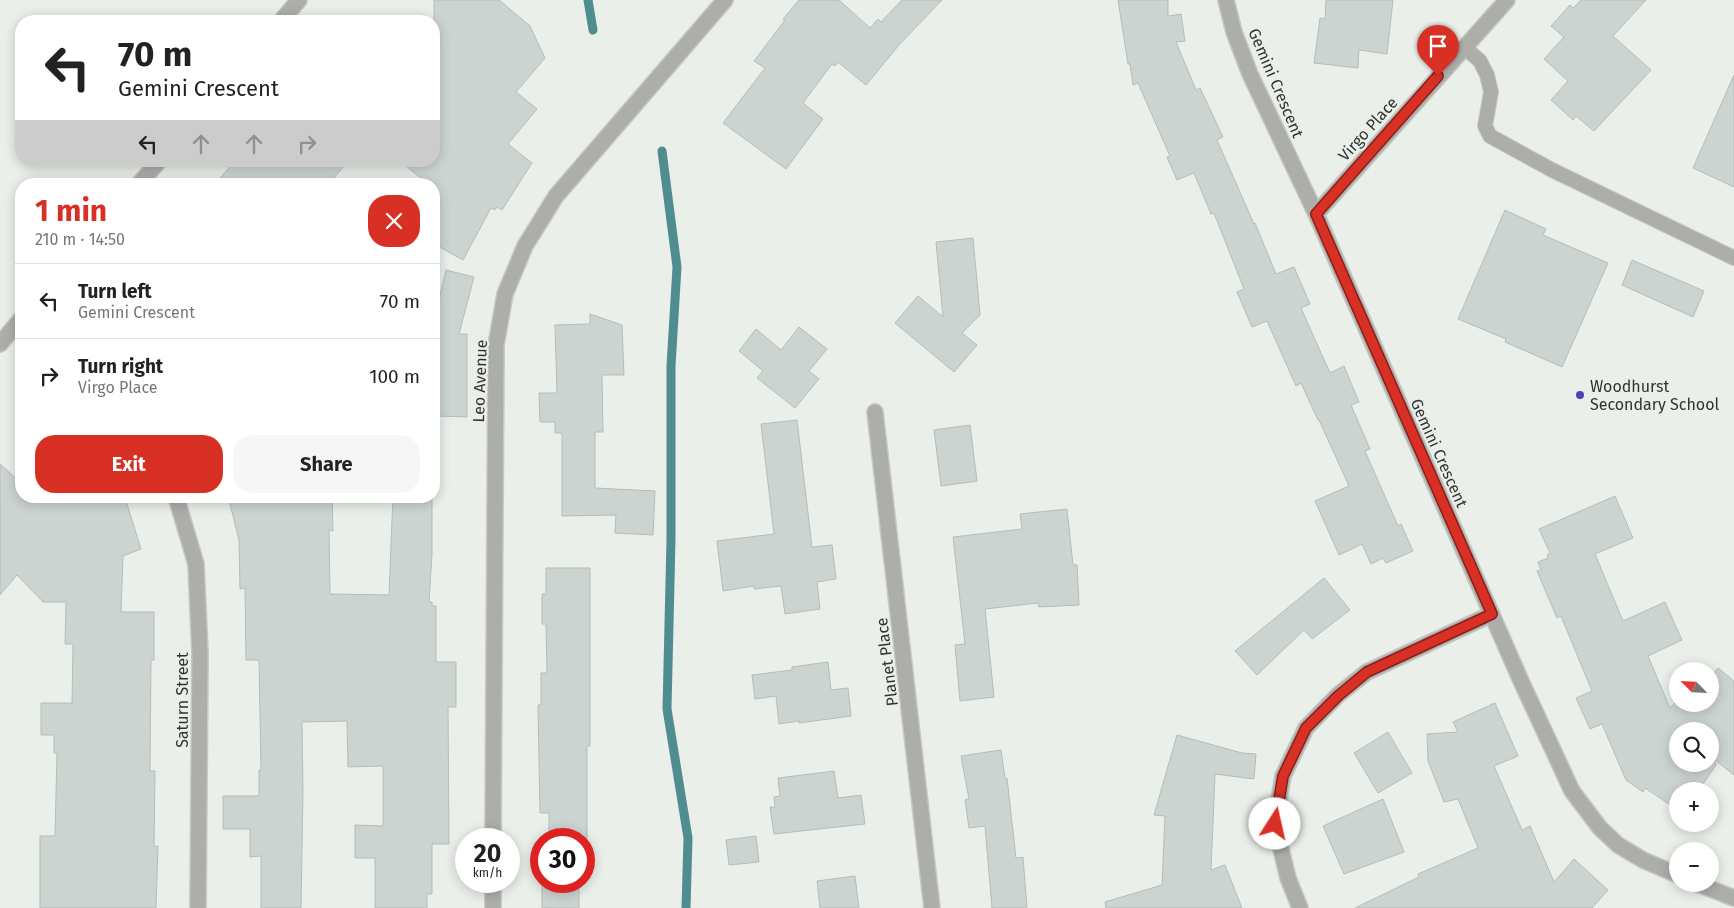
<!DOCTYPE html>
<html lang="en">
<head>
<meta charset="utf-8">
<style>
	body { margin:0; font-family:"Fira Sans",sans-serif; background:#f6f6f6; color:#222; height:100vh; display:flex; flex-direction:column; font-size:19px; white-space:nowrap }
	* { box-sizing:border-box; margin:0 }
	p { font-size:16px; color:#767676 }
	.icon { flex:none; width:28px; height:28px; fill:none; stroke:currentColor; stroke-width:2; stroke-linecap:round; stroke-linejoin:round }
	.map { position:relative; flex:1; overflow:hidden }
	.drawer { position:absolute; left:15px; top:178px; width:425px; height:325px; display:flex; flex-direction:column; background:#fff; border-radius:20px; box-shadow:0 2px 12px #0003 }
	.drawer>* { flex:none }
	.top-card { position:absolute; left:15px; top:15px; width:425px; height:152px; border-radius:20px; box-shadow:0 2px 12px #0003; background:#fff; color:#222; overflow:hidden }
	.needle { width:32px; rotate:294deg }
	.controls { position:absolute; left:1669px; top:662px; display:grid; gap:10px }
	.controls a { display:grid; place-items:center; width:50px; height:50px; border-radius:50%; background:#fff; box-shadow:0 2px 12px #0003; font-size:25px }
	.speed { position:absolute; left:455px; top:828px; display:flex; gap:10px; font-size:25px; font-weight:700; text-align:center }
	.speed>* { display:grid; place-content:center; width:65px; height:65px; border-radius:50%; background:#fff; box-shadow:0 2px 12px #0003; line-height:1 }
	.speed small { font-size:12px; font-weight:400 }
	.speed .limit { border:8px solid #d22; background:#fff; color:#111 }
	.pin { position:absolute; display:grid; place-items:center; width:42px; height:42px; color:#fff; margin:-51px -21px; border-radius:50% 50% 50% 0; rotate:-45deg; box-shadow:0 0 5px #0007 }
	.pin .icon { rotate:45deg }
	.me { position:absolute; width:55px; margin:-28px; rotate:10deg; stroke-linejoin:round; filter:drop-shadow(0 0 4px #0008) }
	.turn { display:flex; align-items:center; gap:18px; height:105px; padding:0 20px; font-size:22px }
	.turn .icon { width:65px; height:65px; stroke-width:2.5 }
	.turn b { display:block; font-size:35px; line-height:42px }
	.lanes { display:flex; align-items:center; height:48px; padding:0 20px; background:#0003; justify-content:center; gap:25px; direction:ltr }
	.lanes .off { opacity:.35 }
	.round { display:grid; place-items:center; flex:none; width:52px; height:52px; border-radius:20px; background:#f6f6f6 }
	.summary { display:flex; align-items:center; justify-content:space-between; height:85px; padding:0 20px }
	h1 { font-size:30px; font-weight:700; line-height:38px; color:#d93025 }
	.button { display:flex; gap:10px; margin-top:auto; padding:10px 20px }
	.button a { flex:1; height:58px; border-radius:20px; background:#d93025; color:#fff; font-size:20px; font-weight:700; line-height:58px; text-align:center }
	.button a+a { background:#f6f6f6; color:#222 }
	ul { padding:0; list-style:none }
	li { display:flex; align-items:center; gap:15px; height:75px; padding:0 20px; border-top:1px solid #e0e0e0 }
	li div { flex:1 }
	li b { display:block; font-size:19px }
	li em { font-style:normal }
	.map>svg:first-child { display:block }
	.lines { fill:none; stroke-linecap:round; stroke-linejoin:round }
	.stream { stroke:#508d90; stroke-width:9 }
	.building { fill:#ccd4d1; stroke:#b5bdba; fill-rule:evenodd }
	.lane-casing { stroke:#c5c9c4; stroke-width:16 }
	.street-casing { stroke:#c5c9c4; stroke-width:18 }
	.lane { stroke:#adadaa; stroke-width:14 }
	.street { stroke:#adadaa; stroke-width:15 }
	.route-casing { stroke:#8d1f18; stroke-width:12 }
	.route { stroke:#d93025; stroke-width:9 }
	.poi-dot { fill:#573eb6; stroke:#eaefe9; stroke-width:2 }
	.labels { text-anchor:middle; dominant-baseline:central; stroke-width:4.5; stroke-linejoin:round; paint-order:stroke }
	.street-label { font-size:16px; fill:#313331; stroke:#eaefe9 }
	.poi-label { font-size:16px; fill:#313331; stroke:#eaefe9; text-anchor:start }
</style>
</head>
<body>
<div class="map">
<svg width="1734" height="908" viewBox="0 0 1734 908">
	<rect width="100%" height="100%" fill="#eaefe9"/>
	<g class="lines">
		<path class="stream" d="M588,0L593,30
			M662,151L677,267L671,366V539L667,709L688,838L686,908"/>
	</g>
	<path class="building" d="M434,0H499L530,26L545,58L516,92L537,109L508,144L532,163L502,210L497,207L495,210L491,208L463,260L434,244V197L437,192L434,189V184H428L400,161H434Z
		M799,0H839L870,28L878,19L881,22L902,0H942L899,45L866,85L838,62L835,66L832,64L803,103L823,119L786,169L723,123L765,68L754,61L785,20L783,19Z
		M1118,0H1168V16L1181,14L1185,41L1176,42L1196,90L1200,88L1223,137L1217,140L1254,224L1255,223L1276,274L1294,267L1310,304L1301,308L1330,373L1344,366L1359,402L1351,405L1370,449L1365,451L1398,526L1401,524L1413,551L1386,563L1383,558L1371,564L1362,544L1339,555L1315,501L1349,486L1319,420H1318L1301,383L1296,386L1267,321L1252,327L1237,292L1244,289L1214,213L1211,214L1194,173L1177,180L1167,157L1170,156L1138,83L1133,85L1130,64H1128Z
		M1326,0H1393L1387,54L1359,50L1358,68L1314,63L1320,18L1325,19Z
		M1581,0H1646L1613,36L1651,70L1594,131L1576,116L1573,120L1551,100L1568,81L1544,59L1564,37L1551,26L1570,5L1573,8Z
		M1734,75V187L1693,168Z
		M235,161H348L329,184H215Z
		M1505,210L1546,229L1543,235L1608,263L1562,367L1505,342L1506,339L1458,319Z
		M973,238L980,315L962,333L977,345L954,372L895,323L918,296L943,317L936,242Z
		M1632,260L1704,291L1693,317L1622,285Z
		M446,270L474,277L459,334H467V417L434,416V320Z
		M590,314L622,325L624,375H602L603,432H595V488L655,491L653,535L615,533L616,515L562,516V433H555V422H540L539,393H557L555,325L590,324Z
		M799,327L827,349L809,371L819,379L795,408L757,378L763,371L739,351L756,329L781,350Z
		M797,420L812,547L832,545L836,579L817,582L820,609L785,614L781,586L754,589V586L723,591L717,541L774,534L761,424Z
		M970,425L977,481L941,486L934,430Z
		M0,464L21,483V496H118L127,504L141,549L123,556L121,612H154V660H151L150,771H155L154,846H158L156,908H40V836H55L57,753H54V735H41V703H72L73,644H65L66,602H43L17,575L0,595Z
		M228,496H332L333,531L329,530L330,594L389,595L393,496H432V554L429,602H432V606H436V662H456V707H448L449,844H432V894H427V908H375V858H355V825L383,826V766L348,767L347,721L302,722L303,790L301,908H261V856L250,857V829H223V796H259V770H261L259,660H246L245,588L240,589L239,540Z
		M1615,496L1633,538L1595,554L1623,621L1665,602L1682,640L1648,656L1670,708L1678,700V704H1710V678L1718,668L1734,681V775L1714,759L1716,765L1698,791H1678V810L1645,788L1643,792L1626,780L1602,724L1590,729L1576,698L1592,691L1561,616L1557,618L1537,571L1541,570L1538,562L1548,558L1547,555L1550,553L1539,529ZM1678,731H1710V764H1678Z
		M1067,509L1073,565H1077L1079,605L1039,607L1038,603L985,609L994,697L960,701L955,645L965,644L953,537L1022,529L1020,514Z
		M546,568H590V746H587V841H584V839H549V813H540L538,705H541V673H547L546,624H542V594H546Z
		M1324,578L1350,610L1312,639L1304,630L1257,675L1235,651Z
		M828,662L831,690L848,688L851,716L799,723V721L779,724L776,696L755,699L752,675L792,670V667Z
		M1495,703L1518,756L1494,766L1522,830L1530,826L1554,882L1574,859L1608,890L1592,908H1355L1419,877L1418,874L1478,848L1458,799L1444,802L1428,761L1427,734L1458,732L1453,722Z
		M1388,732L1412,773L1378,793L1354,753Z
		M1177,735L1242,753L1256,754L1254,779L1215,774L1211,870L1225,865L1242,908H1106L1105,902L1162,885L1165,816L1154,815Z
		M1001,750L1005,778H1007L1016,858L1023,857L1027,908H992L985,826L969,828L965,800L969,799L961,756Z
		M834,771L838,798L861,795L865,824L774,834L770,807H775L774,797L780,796L778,778Z
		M1383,799L1404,852L1344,874L1323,826Z
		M756,836L759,862L729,865L726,840Z
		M855,876L859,908H820L817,881Z
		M542,881H579V908H542Z"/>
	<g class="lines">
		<defs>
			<path id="lane" d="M1464,47L1480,61L1487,75L1491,92L1485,126L1490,136L1552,170L1734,258"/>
			<path id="street" d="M1226,0L1234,32L1250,74L1316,214L1521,681L1572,791L1600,828L1618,845L1643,860L1678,875
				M281,21L299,0
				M139,184L159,161
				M1316,214L1507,0
				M0,344L21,319
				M875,412L932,908
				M175,496L177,500L196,564L200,654L198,908
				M493,839L496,345L505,294L525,246L556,196L725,0
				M1698,884L1734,898
				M493,908V881
				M1300,908L1288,878L1275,824L1283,776L1306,728L1338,695L1367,672L1492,614"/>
		</defs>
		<use href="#lane" class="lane-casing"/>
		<use href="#street" class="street-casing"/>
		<use href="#lane" class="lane"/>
		<use href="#street" class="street"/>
	</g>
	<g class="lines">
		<defs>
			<path id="route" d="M1275,824L1283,776L1306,728L1338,696L1367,672L1492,614L1316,214L1438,76"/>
		</defs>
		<use href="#route" class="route-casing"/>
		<use href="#route" class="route"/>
	</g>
	<circle class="poi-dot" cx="1580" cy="395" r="5"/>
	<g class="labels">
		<g class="street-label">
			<text transform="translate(1276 83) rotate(67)">Gemini Crescent</text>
			<text transform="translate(1368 129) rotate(-48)">Virgo Place</text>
			<text transform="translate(480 381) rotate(-88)">Leo Avenue</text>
			<text transform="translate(1439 453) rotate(66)">Gemini Crescent</text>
			<text transform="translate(887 662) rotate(-97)">Planet Place</text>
			<text transform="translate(182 700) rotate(-90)">Saturn Street</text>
		</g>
		<g class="poi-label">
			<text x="1590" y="386">Woodhurst<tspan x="1590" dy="18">Secondary School</tspan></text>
		</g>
	</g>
</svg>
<div class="controls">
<a><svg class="needle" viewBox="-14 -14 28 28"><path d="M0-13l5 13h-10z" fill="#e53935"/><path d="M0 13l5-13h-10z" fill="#767676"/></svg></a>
<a><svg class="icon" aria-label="search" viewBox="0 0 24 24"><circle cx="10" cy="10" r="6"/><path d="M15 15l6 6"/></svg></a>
<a>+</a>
<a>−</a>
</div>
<div class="speed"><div>20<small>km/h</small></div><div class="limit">30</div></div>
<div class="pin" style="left:1438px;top:76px;background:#d93025"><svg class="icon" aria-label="arrive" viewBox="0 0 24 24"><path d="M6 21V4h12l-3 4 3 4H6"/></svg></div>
<svg class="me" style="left:1275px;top:824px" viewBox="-20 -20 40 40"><circle r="19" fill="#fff"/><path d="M0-13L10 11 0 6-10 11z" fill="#d93025"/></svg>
<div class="top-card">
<div class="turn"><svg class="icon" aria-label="left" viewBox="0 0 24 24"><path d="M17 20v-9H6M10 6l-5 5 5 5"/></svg><div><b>70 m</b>Gemini Crescent</div></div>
<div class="lanes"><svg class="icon" aria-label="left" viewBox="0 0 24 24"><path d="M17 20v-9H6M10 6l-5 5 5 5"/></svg><svg class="icon off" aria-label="ahead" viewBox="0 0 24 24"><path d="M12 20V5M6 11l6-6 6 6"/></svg><svg class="icon off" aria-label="ahead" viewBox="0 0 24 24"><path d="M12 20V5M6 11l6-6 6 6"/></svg><svg class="icon off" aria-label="right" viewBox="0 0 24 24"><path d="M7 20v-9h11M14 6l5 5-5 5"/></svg></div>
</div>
<section class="drawer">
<div class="summary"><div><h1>1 min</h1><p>210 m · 14:50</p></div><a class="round" style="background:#d93025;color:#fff"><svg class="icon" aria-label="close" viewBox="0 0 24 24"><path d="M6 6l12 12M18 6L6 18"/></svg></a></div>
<ul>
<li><svg class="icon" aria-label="left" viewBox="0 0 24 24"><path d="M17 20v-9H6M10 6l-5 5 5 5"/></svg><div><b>Turn left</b><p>Gemini Crescent</p></div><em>70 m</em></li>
<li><svg class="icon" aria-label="right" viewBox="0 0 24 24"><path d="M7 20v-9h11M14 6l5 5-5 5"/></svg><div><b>Turn right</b><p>Virgo Place</p></div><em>100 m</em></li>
</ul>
<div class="button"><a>Exit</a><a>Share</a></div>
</section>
</div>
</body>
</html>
